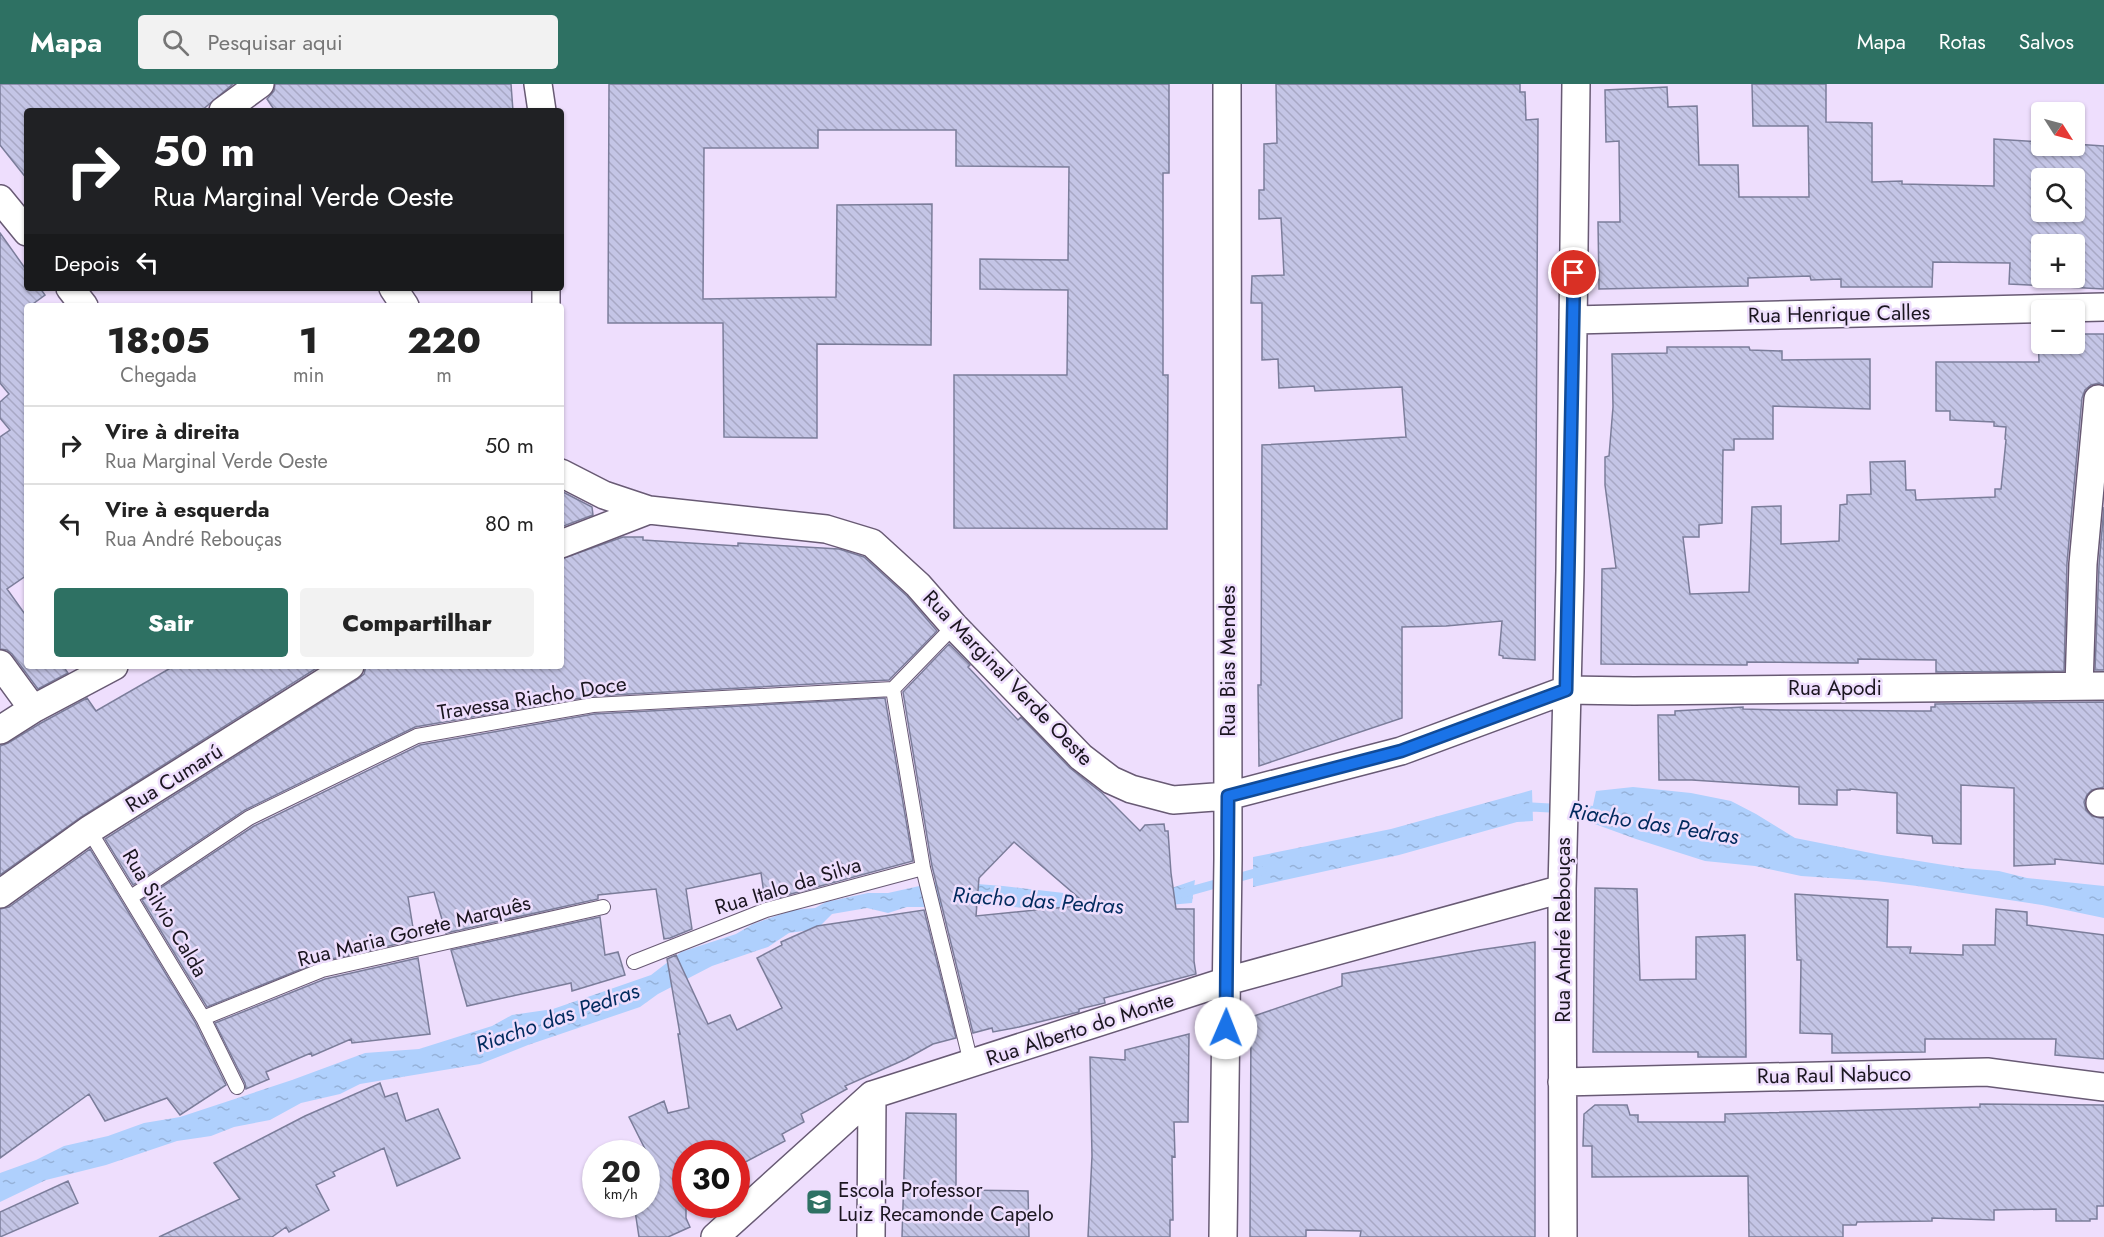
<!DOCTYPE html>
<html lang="pt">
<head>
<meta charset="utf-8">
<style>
	body { margin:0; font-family:Jost,sans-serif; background:#f2f2f2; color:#222; height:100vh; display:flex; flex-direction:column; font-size:22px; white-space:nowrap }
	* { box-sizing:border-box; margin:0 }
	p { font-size:20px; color:#767676 }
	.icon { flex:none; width:33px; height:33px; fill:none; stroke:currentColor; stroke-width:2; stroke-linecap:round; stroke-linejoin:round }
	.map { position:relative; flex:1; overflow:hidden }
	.drawer { position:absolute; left:24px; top:219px; width:540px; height:366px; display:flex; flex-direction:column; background:#fff; border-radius:6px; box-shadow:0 2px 4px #0004 }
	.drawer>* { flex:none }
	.banner { position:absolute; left:24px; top:24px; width:540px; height:183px; border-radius:6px; box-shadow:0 2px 4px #0004; background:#202124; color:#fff; overflow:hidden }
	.needle { width:39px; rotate:126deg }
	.controls { position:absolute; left:2031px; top:18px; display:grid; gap:12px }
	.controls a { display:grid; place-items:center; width:54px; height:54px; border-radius:6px; background:#fff; box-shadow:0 2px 4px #0004; font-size:30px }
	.speed { position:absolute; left:582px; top:1056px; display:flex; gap:12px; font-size:30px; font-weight:700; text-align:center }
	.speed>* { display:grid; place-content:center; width:78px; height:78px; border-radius:50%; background:#fff; box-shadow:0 2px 4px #0004; line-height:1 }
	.speed small { font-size:15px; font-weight:400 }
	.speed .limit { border:9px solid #d22; background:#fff; color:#111 }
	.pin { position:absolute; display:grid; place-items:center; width:51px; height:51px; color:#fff; margin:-26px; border:3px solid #fff; border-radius:50%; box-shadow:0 2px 6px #0007 }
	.me { position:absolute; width:66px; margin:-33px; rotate:1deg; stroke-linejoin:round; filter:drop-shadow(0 0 4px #0008) }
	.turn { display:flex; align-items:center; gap:21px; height:126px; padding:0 30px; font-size:27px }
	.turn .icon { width:78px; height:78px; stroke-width:2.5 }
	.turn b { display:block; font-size:42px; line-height:51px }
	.then { display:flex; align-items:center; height:57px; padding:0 30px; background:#0003; gap:12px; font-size:22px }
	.eta { display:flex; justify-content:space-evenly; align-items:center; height:102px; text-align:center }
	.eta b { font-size:36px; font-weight:800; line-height:42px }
	.cta { display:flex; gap:12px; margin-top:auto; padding:12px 30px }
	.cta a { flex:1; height:69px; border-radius:6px; background:#2e7163; color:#fff; font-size:24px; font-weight:800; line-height:69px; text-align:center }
	.cta a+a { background:#f2f2f2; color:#222 }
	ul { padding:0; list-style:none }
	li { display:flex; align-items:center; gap:18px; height:78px; padding:0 30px; border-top:2px solid #e0e0e0 }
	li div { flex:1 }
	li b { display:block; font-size:22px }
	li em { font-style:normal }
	header { display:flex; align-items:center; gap:36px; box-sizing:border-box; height:84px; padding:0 30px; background:#2e7163; color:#fff }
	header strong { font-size:28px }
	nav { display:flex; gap:33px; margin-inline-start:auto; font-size:21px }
	.search { width:420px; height:54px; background:#f2f2f2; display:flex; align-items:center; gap:15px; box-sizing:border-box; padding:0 21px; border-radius:6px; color:#767676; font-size:22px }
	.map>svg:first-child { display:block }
	.water { fill:url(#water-ripples) }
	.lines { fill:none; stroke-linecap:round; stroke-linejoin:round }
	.stream { stroke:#afd0fd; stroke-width:9 }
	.building { fill:url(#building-back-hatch); stroke:#7b7d9a; stroke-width:1.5; fill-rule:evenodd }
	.lane-casing { stroke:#685a74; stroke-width:16 }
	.street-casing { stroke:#685a74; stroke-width:30 }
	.lane { stroke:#fff; stroke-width:14 }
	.street { stroke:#fff; stroke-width:27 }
	.route-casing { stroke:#114b97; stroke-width:15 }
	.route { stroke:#1a73e8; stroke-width:10 }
	.labels { text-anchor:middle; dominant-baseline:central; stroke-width:5; stroke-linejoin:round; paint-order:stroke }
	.street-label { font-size:21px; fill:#1b1620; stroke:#eedefd }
	.poi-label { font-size:21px; fill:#1b1620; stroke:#eedefd; text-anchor:start }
	.water-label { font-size:22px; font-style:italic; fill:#002a5e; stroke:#eedefd }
</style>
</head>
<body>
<header>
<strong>Mapa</strong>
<div class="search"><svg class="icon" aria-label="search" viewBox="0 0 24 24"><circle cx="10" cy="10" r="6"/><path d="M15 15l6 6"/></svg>Pesquisar aqui</div>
<nav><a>Mapa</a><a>Rotas</a><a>Salvos</a></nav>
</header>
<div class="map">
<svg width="2104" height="1153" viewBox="0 0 2104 1153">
	<defs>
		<pattern id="water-ripples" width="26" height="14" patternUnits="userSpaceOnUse" patternTransform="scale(1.5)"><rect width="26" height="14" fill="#afd0fd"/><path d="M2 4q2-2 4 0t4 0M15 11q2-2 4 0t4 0" fill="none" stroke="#96b2d9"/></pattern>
		<pattern id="building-back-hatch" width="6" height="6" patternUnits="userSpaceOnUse" patternTransform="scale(1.5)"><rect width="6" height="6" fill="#c4c5e6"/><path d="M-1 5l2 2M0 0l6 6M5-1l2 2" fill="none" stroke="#a8a8c5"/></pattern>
	</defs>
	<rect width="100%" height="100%" fill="#eedefd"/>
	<path class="water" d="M1633,703L1691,709L1731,717L1756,730L1795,754L1881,771L1963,784L1999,787L2027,794L2104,802V834L2042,821L1917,802L1876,797L1801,792L1755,782L1705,777L1636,755L1592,739V726L1596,707Z
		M1532,706L1533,737L1517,738L1399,771L1253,803V773L1391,745Z
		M1195,796L1192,819L1051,831L1040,824L955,821L936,823H907L888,829L867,824L832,830L817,845L789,849L768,863L712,882L658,910L640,923L528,961L480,980L360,1000L340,1010L301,1019L270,1036L234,1043L211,1052L177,1057L106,1081L46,1096L0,1118V1089L36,1076L64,1062L108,1052L144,1039L180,1033L292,996L365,969L419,965L492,942L512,931L553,925L651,891L681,868L736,850L753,840L793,826L815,824L826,818L868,809H888L924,801L926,798L958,802L977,800L1003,802L1064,809L1080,813L1160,808Z"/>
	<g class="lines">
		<path class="stream" d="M1521,726L1532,723L1603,727
			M1183,809L1262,787"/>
	</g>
	<path class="building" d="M0,0H233L201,27H27V95L0,61Z
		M275,0H511L513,27H275L267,15L274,7Z
		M609,0H1169V89H1163V291H1168L1167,445L954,444V291H1067L1068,206L980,205V175L1068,176L1069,83L956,82V46H818V64H704L703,215L836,213L837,121L932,120L931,261L817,260V354L724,353L723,239H608Z
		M1276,0H1520V8H1525L1526,36L1538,35L1535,576L1503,574V572L1499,571L1502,537L1446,542L1402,543V634L1259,682L1258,601H1261L1262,361L1406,353L1402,303L1315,307L1314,302L1279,304L1278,275L1262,276V219H1251L1252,192L1284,191L1281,134L1259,135V106H1264V60L1277,59Z
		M1752,0H1826V38L1872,39V98L1902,97V100L1994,102V55L2042,58V62L2074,60L2104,62V205L2009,200L2010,179L1933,178L1932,203H1841V195L1811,196L1810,192L1748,194V202L1599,205L1598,138H1620L1619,57L1606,58L1605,6L1667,3L1668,23L1697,22L1699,81H1738L1739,113H1809L1808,42H1753ZM2042,94H2074V128H2042ZM2042,160H2074V194H2042Z
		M0,149L27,187V204H40L45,211L30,222H27V491L7,505L27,533V582H63L68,589L38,605L12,570L7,566L0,565V353L10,346L0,334V318L9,310L0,299Z
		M2038,250H2042V260H2074V250H2104V301L2099,299L2091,301L2085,306L2082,314L2067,479L2064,587L1936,588V576L1858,575V579L1747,578V581L1601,580L1602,485L1616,484L1605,401V373L1609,372L1613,323L1612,270L1667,269V263H1749L1750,266L1782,267V276L1870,275V325L1773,322V355H1734V366H1723L1722,439L1699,441V453H1683L1690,510L1749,508L1752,423L1781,422V460L1839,457L1840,421L1847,420V411L1871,410L1870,378L1905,377L1906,406H1915L1916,416L1995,413V405H2001L2006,356L2005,355L2006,343L1994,342V338L1950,336V327H1936V278H2039Z
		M561,407L592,423L593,431L561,443Z
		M2104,423V586H2095L2099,481Z
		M623,453H643V456L738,462V459L839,465L864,473L907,512L937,547L889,596L593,612L415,643L245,726L133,801L105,755L358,595L364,590L366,582H561V475Z
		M949,560L970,581L968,583L1018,636L1021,633L1070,684L1102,709L1140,747L1145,741L1164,740L1165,747H1168L1171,789L1176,825H1194V877L1196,890L1104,914L1105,919L1079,925V928L1019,943L993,948L992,944L973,949L932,782L903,608ZM1014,758L1087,821L976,832L979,794Z
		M174,582H320L81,733L0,791V662L8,659L41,639L87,614L96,627Z
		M885,614L913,777L765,817L761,789L686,805L692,845L670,854L664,855L656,805L598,811V815L446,849L434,808L408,813L415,856L319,878L207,923L142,816L254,742L420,661L594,630Z
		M2104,618V703L2092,706L2087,711L2084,718L2086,726L2092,732L2104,735V780L2055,775V780L2014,782V704L1961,701V760L1933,759L1932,752L1897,749V709L1850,705V706H1837V721L1799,720V703L1692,696H1659L1658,631H1675V627L1743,623V625L1782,626L1918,627H1931V623H1935V620Z
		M90,765L195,938L226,1001L180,1031L167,1014L105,1037L89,1010L0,1074V825L9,823Z
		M1595,804L1637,805L1640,896L1696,895V853L1745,851L1746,973H1698V968H1593Z
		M1795,810L1888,816L1887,863H1911L1910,869L1963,871V861H1995L1996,825L2027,828V841L2104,851V975L2055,971L2056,955H1925V968L1832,969V950L1800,949L1801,876H1797Z
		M924,826L956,954L933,960L906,975L845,1002L847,1005L801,1030L804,1038L782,1050L785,1057L736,1083V1070H686V1134L690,1143L668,1153H639L634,1120H646V1067L629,1033L664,1017L668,1029L689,1024L678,950H680L667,875L676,871L708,940L730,931L737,946L782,924L757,874L782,861L781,858L817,842Z
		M600,833L605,871L618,868L625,891L572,907L571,899L467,922L451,866Z
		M1535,858V1153H1360L1361,1147L1306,1146V1153H1250L1251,933L1342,902V890L1479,866Z
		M418,874L430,950L352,959L351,955L312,972L311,969L266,988L269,995L246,1005L245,999L215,939L325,895Z
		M1189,950L1188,1038H1174L1175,1073L1172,1072L1173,1136H1170V1153H1088L1092,1072L1090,973L1125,976V966Z
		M380,999L385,1013L397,1009L406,1037L438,1025L460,1074L397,1102L384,1064L333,1088L335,1092L316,1101L329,1126L289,1148L286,1143L272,1153H159L240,1115L214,1079L305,1032Z
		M1980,1020L2104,1021V1122H2097V1135H2090V1137H2056V1125L1994,1126V1136L1932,1134V1137L1857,1138L1856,1141H1843V1153H1749L1748,1092L1592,1093V1062H1583L1584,1030L1595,1021H1627L1630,1031H1638V1038H1725V1030L1980,1023Z
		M906,1029L956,1030V1106L1028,1107L1029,1153H902Z
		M68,1097L78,1119L0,1153V1128Z"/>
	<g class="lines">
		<defs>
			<path id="lane" d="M893,605L923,784L971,979
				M89,746L203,934L237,1003
				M131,813L249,734L417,652L593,621L893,605L954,542
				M634,878L766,826L923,784
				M203,934L322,886L603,823"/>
			<path id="street" d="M538,0L542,27
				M223,27L260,0
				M0,115L27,148
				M70,204L84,222
				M393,204L405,222
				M546,204V222
				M1573,236L2104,223
				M561,389L604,411L649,426L826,445L872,459L918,501L954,542L1081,673L1111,696L1131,705L1173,716L1228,712L1401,667L1566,606L1634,607L2104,602
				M561,460L649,426
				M0,580L33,625
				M2079,602L2083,480L2098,315
				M0,646L33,625L114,582
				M2100,719H2104
				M0,810L89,746L350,582
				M1562,998L1987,988L2104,1003
				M715,1153L872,1011L1227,897L1562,805
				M871,1153L872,1011
				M1223,1153L1228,775L1227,0
				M1563,1153L1562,805L1570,487L1576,0"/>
		</defs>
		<use href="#lane" class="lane-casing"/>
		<use href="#street" class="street-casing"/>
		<use href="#lane" class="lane"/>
		<use href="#street" class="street"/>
	</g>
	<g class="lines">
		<defs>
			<path id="route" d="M1226,944L1228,712L1401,667L1566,606L1574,189"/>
		</defs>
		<use href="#route" class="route-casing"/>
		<use href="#route" class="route"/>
	</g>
	<defs>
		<symbol id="school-square" viewBox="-11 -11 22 22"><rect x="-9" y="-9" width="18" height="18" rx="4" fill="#2e7163" stroke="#eedefd"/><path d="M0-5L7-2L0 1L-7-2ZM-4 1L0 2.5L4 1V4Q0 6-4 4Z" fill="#fff"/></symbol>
	</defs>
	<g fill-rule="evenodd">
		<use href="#school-square" x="804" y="1103" width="30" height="30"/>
	</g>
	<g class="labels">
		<g class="street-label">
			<text transform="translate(1839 230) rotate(-1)">Rua Henrique Calles</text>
			<text transform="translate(1228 577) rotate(-90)">Rua Bias Mendes</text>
			<text transform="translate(1008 594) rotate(46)">Rua Marginal Verde Oeste</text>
			<text x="1835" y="604">Rua Apodi</text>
			<text transform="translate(532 614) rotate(-9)">Travessa Riacho Doce</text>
			<text transform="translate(174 694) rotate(-32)">Rua Cumarú</text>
			<text transform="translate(788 802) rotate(-17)">Rua Italo da Silva</text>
			<text transform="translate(165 829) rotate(59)">Rua Silvio Calda</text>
			<text transform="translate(1563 846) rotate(-90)">Rua André Rebouças</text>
			<text transform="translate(414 847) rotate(-14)">Rua Maria Gorete Marquês</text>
			<text transform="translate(1080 945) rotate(-18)">Rua Alberto do Monte</text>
			<text transform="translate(1834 991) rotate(-1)">Rua Raul Nabuco</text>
		</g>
		<g class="poi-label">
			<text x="838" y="1106">Escola Professor<tspan x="838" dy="24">Luiz Recamonde Capelo</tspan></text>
		</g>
		<g class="water-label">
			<text transform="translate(1654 739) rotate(9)">Riacho das Pedras</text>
			<text transform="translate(1038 816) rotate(4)">Riacho das Pedras</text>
			<text transform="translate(557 933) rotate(-19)">Riacho das Pedras</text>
		</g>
	</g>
</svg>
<div class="controls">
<a><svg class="needle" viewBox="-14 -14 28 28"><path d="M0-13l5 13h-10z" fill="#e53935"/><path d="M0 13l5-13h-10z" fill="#767676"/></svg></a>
<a><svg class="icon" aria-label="search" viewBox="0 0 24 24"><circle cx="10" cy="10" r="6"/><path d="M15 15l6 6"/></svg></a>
<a>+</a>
<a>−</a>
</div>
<div class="speed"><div>20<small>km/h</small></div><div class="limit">30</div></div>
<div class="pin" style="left:1574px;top:189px;background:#d93025"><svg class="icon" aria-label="arrive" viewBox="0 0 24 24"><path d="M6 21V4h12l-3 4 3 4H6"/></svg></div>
<svg class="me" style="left:1226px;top:944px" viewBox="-20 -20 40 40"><circle r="19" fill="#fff"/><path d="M0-13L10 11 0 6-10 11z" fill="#1a73e8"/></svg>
<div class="banner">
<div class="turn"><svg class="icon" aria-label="right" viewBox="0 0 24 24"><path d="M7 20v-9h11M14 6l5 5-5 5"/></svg><div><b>50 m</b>Rua Marginal Verde Oeste</div></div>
<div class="then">Depois<svg class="icon" aria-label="left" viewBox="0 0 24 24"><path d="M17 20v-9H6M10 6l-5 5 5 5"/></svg></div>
</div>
<section class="drawer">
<div class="eta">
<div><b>18:05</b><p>Chegada</p></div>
<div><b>1</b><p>min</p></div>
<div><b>220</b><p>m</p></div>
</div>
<ul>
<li><svg class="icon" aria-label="right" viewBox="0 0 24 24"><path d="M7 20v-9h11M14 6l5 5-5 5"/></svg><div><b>Vire à direita</b><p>Rua Marginal Verde Oeste</p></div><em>50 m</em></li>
<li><svg class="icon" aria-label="left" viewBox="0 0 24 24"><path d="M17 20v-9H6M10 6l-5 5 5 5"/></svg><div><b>Vire à esquerda</b><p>Rua André Rebouças</p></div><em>80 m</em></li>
</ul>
<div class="cta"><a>Sair</a><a>Compartilhar</a></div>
</section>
</div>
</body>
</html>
